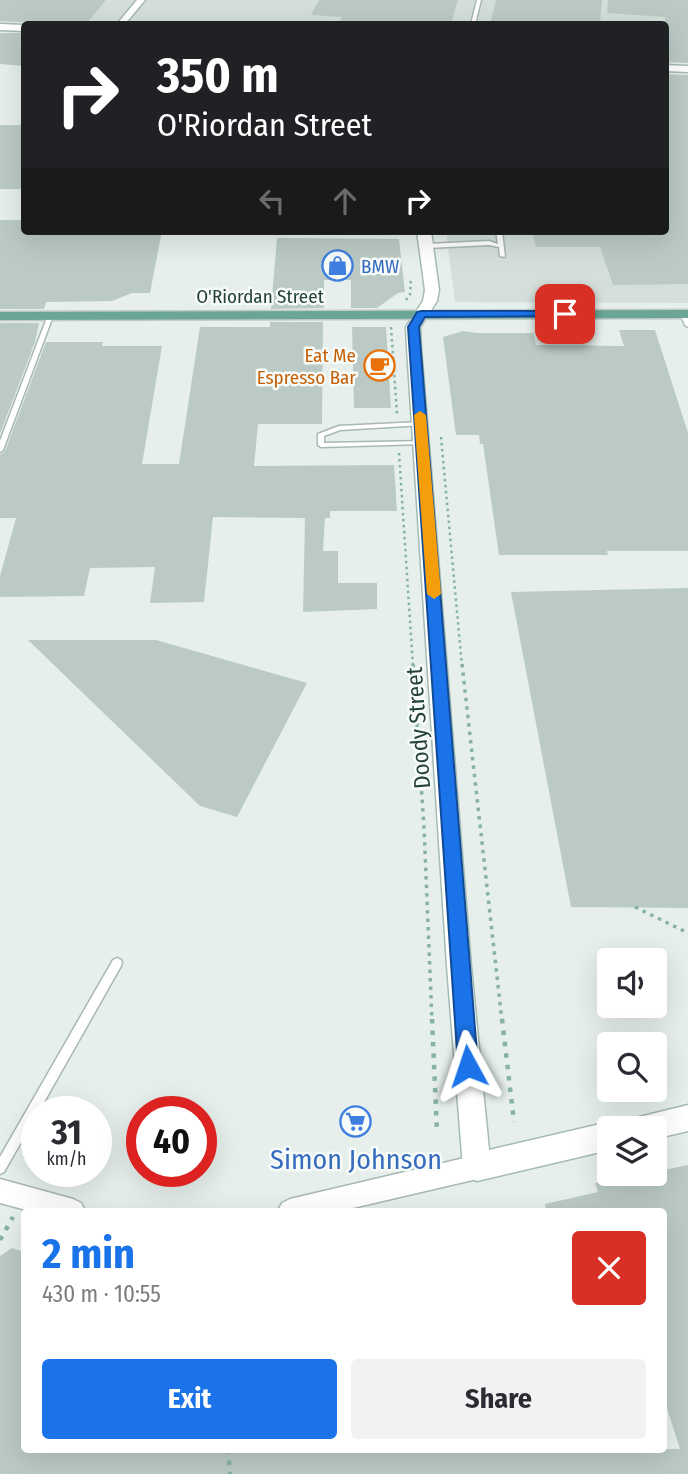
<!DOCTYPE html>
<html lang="en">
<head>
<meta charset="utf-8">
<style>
	body { margin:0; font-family:"Fira Sans Condensed",sans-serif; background:#f2f2f3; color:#2b2b33; height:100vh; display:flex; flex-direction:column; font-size:26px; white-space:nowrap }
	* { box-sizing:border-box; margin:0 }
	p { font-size:23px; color:#7c7c81 }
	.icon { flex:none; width:38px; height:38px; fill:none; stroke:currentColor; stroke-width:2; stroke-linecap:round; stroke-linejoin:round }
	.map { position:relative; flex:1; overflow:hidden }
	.panel { position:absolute; left:21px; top:1208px; width:646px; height:245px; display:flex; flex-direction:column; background:#fff; border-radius:7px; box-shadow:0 7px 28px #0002 }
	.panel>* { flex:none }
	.banner { position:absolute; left:21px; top:21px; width:648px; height:214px; border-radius:7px; box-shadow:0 7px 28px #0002; background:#202124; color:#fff; overflow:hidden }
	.controls { position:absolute; left:597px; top:948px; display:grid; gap:14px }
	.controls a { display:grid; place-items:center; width:70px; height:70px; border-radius:7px; background:#fff; box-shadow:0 7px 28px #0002; font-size:35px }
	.speed { position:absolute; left:21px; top:1096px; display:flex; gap:14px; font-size:35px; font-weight:700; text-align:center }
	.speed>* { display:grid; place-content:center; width:91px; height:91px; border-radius:50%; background:#fff; box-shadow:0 7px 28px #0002; line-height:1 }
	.speed small { font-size:18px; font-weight:400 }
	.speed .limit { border:10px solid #d22; background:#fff; color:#111 }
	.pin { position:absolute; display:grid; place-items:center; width:60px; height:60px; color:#fff; margin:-30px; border-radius:14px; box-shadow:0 4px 10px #0006 }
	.me { position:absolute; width:77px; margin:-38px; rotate:355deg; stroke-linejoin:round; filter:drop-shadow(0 0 5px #0008) }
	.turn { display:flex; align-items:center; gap:24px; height:147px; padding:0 21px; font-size:32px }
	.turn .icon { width:91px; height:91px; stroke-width:2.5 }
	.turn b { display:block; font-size:49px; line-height:60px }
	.lanes { display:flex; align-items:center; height:66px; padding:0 21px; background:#0003; justify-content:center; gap:35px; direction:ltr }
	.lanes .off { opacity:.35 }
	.round { display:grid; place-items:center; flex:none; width:74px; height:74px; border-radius:7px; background:#f2f2f3 }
	.summary { display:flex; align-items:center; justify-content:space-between; height:119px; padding:0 21px }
	h1 { font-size:42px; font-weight:700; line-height:52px; color:#1a73e8 }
	.primary-button { display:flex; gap:14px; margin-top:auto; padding:14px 21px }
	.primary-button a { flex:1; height:80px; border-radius:7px; background:#1a73e8; color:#fff; font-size:28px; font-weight:700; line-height:80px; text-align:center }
	.primary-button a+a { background:#f2f2f3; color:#2b2b33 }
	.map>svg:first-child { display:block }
	.built { fill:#d4dfda }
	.building { fill:#bbcac4 }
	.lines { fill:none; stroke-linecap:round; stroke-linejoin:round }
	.lane-casing { stroke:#a8b8b2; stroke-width:3 }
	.street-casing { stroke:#a8b8b2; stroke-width:3 }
	.secondary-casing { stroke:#a4bbb3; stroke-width:3 }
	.primary-casing { stroke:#c2cac8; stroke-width:3 }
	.path-far2 { stroke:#86b3a5; stroke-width:2.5; stroke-dasharray:2.5 3.5; stroke-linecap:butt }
	.path-far1 { stroke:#86b3a5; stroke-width:3.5; stroke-dasharray:3.5 5; stroke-linecap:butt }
	.path { stroke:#86b3a5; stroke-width:4.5; stroke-dasharray:4.5 7; stroke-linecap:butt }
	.lane { fill:#fff; fill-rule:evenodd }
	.street { fill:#fff; fill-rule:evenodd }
	.secondary { fill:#fff; fill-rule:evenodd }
	.primary { fill:#6aa596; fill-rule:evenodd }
	.route { fill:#1a73e8; stroke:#114b97; stroke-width:2 }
	.slow { fill:#f59e0b }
	.labels { text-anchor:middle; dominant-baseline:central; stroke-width:5; stroke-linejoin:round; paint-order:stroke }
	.far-shop-label { font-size:19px; fill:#366cbe; stroke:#f7fbf9; text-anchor:start }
	.far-street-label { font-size:19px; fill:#24423a; stroke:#f7fbf9 }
	.far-food-label { font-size:19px; fill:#c56008; stroke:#f7fbf9; text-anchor:end }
	.street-label { font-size:23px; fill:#24423a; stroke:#f7fbf9 }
	.near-shop-label { font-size:28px; fill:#366cbe; stroke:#f7fbf9 }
</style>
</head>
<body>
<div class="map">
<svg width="688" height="1474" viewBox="0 0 688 1474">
	<rect width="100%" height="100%" fill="#e6efeb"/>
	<path class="built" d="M0,0H688L665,24H49L0,22Z
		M688,175V303L455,302L446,231H665Z"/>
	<path class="building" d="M0,0H106L86,24L0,21Z
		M319,0H458L451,24H339L342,17L311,15Z
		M496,0H602L600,24H490Z
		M608,0H688V63L665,62V17L607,13Z
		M0,33H24V66L0,64Z
		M665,74L688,75V284L613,285L600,247H536L532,231H665Z
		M0,125H24V189H0Z
		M0,220H24V231H162L150,293H132L112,301L46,302L44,309H0Z
		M277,238L399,239L405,292L398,293L377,308H351V280H324V308L271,309Z
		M270,322H323L322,424H258L254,466L394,465L397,511H330V518H325L323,551H338V583H377V609L303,612L305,518L213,517L204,602L150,603L155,567L90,568L84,596L0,597V576L16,518H0V455L5,451L46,342H103L102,346H162L142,464H179L200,327H270Z
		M0,323H39L35,342L0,434Z
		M352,327H386L391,408H354Z
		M619,330H655L688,433V551H607L608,555H499L483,444H480L479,435H456L443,337L463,331L476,333H533L536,345L624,346Z
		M688,588V908L571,907L511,592Z
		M28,640H156L307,683L237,817L200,806Z
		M688,1165V1474H0V1256L12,1248L24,1252V1449H680L663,1396V1211H546L545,1204L598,1192L595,1183L654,1174V1172Z"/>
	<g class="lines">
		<defs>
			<path id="lane" d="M477,0H481L475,24H471Z
				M496,231H502L505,257L500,256L499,247L489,245L427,248L424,246L427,244L489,241L498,244Z
				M681,313L686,314L688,318V327L685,325L680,314Z
				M48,315L53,316L3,450L0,452V441Z
				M421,422L423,423V425L340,430L324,436V443L425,441L426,442L423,444L321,447L318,445V434L339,426Z
				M117,958L121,960L122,963L121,966L39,1111H37V1114L4,1172L0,1174V1157L113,960Z"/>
			<path id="street" d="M137,0H145L125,24H117Z
				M477,1155L485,1159L489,1167L485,1175L477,1179L340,1211H278L282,1203L290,1199Z
				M0,1179L73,1199L81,1203L85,1211H30L0,1203Z"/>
			<path id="secondary" d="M0,24L24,25V31L0,30Z
				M665,65L688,66V72L665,71Z
				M417,231H431L439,290L437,301L420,327L421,348L471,966L489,1150L609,1122L620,1129H609V1150L477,1181L467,1177L463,1167L447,966L407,348L406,327L423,301L425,290Z
				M688,1105V1131L654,1139V1129H628L631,1119Z"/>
			<path id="primary" d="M688,310V318L0,320V312Z"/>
		</defs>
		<use href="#lane" class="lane-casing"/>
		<use href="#street" class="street-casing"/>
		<use href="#secondary" class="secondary-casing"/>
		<use href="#primary" class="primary-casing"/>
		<path class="path-far2" d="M406,300L410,295L411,278
			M391,327L397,414
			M441,437L462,666
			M399,453L413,666"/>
		<path class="path-far1" d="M413,664L424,827L432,1021
			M462,664L502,1021
			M635,907L688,933"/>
		<path class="path" d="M432,1019L437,1132
			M502,1019L514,1122
			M0,1240L13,1217
			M228,1449L230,1474"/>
		<use href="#lane" class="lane"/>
		<use href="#street" class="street"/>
		<use href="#secondary" class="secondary"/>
		<use href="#primary" class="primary"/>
	</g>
	<path class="route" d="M565,311L568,312V316L425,317L419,327L478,1066L475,1073L468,1076L461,1073L458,1066L408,327L417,312L421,311Z"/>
	<path class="slow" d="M420,411L426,415L441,594L434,599L427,594L414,415Z"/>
	<defs>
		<symbol id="shop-ring" viewBox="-11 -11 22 22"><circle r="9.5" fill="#f7fbf9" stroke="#3f7fe0" stroke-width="1.5"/><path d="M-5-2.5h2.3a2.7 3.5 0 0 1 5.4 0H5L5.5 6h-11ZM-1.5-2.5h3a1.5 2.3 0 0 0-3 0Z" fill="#3f7fe0"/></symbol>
		<symbol id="cafe-ring" viewBox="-11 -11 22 22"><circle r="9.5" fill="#f7fbf9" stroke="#e8710a" stroke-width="1.5"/><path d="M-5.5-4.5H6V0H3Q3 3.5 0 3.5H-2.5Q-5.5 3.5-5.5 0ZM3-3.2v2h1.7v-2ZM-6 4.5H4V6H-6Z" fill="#e8710a"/></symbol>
		<symbol id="supermarket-ring" viewBox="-11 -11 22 22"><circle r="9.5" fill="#f7fbf9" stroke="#3f7fe0" stroke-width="1.5"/><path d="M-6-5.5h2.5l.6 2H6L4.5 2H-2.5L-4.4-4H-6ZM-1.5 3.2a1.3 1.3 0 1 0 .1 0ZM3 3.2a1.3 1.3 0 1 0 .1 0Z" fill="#3f7fe0"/></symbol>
	</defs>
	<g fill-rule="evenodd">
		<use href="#shop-ring" x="320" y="248" width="35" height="35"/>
		<use href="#cafe-ring" x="362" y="348" width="35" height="35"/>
		<use href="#supermarket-ring" x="338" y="1104" width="35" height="35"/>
	</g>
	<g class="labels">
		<g class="far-shop-label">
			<text x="361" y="266">BMW</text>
		</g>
		<g class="far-street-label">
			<text x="260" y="296">O'Riordan Street</text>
		</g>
		<g class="far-food-label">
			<text x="356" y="355">Eat Me<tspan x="356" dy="22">Espresso Bar</tspan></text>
		</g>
		<g class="street-label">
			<text transform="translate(418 728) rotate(-94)">Doody Street</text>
		</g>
		<g class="near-shop-label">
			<text x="356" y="1159">Simon Johnson</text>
		</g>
	</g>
</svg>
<div class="controls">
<a><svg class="icon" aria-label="sound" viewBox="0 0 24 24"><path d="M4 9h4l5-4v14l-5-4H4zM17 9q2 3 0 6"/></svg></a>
<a><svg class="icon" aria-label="search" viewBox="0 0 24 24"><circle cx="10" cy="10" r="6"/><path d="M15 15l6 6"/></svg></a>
<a><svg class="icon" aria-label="layers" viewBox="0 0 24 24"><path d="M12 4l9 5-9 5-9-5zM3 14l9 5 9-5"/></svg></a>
</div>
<div class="speed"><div>31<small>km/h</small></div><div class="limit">40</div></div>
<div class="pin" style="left:565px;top:314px;background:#d93025"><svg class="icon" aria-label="arrive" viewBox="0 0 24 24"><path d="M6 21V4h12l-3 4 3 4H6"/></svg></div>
<svg class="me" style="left:468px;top:1066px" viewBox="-20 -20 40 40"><path d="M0-17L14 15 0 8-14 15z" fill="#1a73e8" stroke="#fff" stroke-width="4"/></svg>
<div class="banner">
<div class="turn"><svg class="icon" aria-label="right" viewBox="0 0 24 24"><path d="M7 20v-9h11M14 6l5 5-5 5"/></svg><div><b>350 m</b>O'Riordan Street</div></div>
<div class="lanes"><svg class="icon off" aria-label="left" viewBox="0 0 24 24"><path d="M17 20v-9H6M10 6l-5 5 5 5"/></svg><svg class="icon off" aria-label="ahead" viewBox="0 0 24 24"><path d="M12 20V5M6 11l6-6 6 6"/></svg><svg class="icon" aria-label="right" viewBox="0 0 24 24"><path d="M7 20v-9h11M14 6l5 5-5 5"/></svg></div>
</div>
<section class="panel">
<div class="summary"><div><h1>2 min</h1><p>430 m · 10:55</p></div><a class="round" style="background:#d93025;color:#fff"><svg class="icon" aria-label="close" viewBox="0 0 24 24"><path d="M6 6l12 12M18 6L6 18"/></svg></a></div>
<div class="primary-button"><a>Exit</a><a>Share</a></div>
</section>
</div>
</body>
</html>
